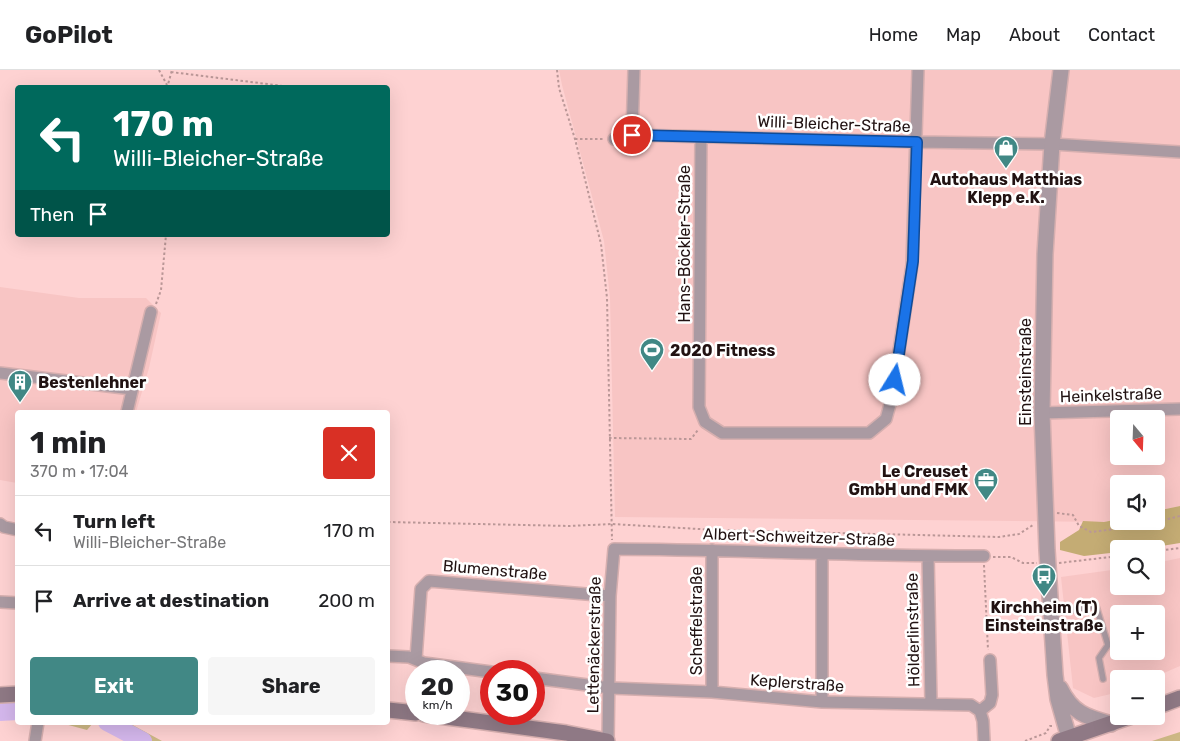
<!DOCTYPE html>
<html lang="en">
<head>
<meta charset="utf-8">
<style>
	body { margin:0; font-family:Rubik,sans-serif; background:#f6f6f6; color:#202124; height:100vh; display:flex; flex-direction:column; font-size:19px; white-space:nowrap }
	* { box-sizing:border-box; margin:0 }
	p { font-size:16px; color:#757577 }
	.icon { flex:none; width:28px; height:28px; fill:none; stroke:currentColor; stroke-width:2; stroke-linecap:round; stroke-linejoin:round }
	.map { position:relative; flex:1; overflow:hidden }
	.panel { position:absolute; left:15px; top:340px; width:375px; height:315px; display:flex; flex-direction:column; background:#fff; border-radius:5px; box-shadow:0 5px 20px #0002 }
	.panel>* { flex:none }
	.hud { position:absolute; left:15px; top:15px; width:375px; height:152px; border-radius:5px; box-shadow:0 5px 20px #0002; background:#00695c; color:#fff; overflow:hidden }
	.needle { width:32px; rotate:161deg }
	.buttons { position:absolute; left:1110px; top:340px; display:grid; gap:10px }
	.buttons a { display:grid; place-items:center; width:55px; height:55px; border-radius:5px; background:#fff; box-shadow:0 5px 20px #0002; font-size:25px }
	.speed { position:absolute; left:405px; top:590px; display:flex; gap:10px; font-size:25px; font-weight:700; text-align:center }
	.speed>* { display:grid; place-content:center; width:65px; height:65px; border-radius:50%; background:#fff; box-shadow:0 5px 20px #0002; line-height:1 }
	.speed small { font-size:12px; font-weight:400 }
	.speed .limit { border:8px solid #d22; background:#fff; color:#111 }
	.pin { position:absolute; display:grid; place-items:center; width:42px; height:42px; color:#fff; margin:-21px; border:2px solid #fff; border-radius:50%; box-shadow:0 1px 5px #0007 }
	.me { position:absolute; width:55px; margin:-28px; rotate:9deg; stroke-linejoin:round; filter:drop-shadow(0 0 4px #0008) }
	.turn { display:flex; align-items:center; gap:18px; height:105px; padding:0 15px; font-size:22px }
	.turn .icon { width:65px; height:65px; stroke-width:2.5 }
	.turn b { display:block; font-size:35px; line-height:42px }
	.then { display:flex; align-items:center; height:48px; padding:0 15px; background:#0003; gap:10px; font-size:19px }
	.round { display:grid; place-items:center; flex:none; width:52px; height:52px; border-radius:5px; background:#f6f6f6 }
	.headline { display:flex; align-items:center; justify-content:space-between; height:85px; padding:0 15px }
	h1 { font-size:30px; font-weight:700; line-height:38px }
	.cta { display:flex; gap:10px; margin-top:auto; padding:10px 15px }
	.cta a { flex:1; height:58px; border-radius:5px; background:#418885; color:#fff; font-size:20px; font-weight:700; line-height:58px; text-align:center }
	.cta a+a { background:#f6f6f6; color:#202124 }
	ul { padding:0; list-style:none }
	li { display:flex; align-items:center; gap:15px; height:70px; padding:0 15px; border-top:1px solid #e0e0e0 }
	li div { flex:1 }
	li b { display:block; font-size:19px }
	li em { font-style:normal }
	header { display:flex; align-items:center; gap:30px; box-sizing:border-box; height:70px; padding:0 25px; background:#fff; border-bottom:1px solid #e0e0e0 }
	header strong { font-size:24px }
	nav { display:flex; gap:28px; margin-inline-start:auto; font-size:18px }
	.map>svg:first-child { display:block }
	.built { fill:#f8c5c4; fill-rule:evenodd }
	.green { fill:#cdb885 }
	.forest { fill:#c4ac74 }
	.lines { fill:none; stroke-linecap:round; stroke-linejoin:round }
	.river { stroke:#d4b7ec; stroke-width:18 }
	.service-casing { stroke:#d6afaf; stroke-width:8 }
	.minor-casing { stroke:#d6afaf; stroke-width:14 }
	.tertiary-casing { stroke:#d6afaf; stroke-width:18 }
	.secondary-casing { stroke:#d6afaf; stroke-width:18 }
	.path { stroke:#ba9797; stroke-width:2; stroke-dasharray:2.5 2.5; stroke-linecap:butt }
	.service { stroke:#aa9aa2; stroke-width:5.5 }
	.minor { stroke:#aa9aa2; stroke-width:11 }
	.tertiary { stroke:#aa9aa2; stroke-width:15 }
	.secondary { stroke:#8f7985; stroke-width:15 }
	.route-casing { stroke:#114b97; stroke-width:12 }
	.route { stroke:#1a73e8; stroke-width:9 }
	.labels { text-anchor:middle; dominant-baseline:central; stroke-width:5; stroke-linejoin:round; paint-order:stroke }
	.street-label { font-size:16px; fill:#211212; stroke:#fff }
	.poi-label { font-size:16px; font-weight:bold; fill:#211212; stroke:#fff }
</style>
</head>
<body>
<header>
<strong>GoPilot</strong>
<nav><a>Home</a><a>Map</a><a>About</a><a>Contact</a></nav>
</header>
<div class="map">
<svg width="1180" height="671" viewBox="0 0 1180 671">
	<rect width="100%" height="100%" fill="#fed2d2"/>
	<path class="built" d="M559,0H1180V436L1156,441V414H1119V449L1104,452L615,447L610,228L604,171L562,15ZM1119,349H1156V386H1119Z
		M0,217L79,228H146L161,243L149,298L136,342H18L17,413L0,410Z
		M1180,488V596L1150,609H1119V622L1094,628L1073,618L1061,507L1119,499V516H1156V493ZM1119,544H1156V581H1119Z"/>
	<path class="green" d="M17,636V647L0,649V638Z
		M61,653H93L87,660Z
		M95,653H129L162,671H129Z
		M1180,662V671H1152Z"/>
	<path class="forest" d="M1180,436V473L1143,479H1119V482L1084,486L1060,480V472L1079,460L1083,451L1104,452L1119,449V451H1156V441Z"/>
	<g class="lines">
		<path class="river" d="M0,642L18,641
			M107,652L143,671"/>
		<defs>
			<path id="service" d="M1053,543L1096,536L1108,575L1099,588L1103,609"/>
			<path id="minor" d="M632,65L634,0
				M701,67L699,337L705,352L722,363H869L886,349L892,327L912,195L918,0
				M614,69L632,65L917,72L1052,74L1180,82
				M0,303L132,319
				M127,342L151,242
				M1042,343L1180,339
				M0,454L4,457L18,460
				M712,480V622
				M822,485V632
				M928,486L931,633
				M0,532L18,533
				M388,586L409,587L424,593L491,602
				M416,589L421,519L429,511L610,526
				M534,608L610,618L712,622L822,632L971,635L980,641L983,651L984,671
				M980,641L990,633L992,625L990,590
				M35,671L38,652
				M608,671L610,526L614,479C737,480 860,486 984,486"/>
			<path id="tertiary" d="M1061,0L1052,74L1045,184L1042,343L1047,480L1055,605L1058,629L1069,668
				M1060,618C1072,643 1086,647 1111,654"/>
			<path id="secondary" d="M0,625L18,624
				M1156,637L1180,628
				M388,640L416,643
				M424,644L566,663L607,671
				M1059,671L1132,646"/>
		</defs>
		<use href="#service" class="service-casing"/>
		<use href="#minor" class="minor-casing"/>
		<use href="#tertiary" class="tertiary-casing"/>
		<use href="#secondary" class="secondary-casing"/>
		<path class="path" d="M159,0L167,15
			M557,0L559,18L575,69L601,174L607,228L612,470
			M171,2L299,18
			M167,18L172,0
			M575,69H605
			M156,234L161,220L166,165
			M609,368L691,369L698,360
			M1057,443L1073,445L1079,456L1091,462L1140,456L1180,446
			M388,452L569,456L612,454L716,460L999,467L1019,464L1033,455
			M1156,481L1180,478
			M993,487H1011L1023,493H1037
			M1059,493L1119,486
			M984,495L988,580
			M1025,671L1046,663L1050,656H1054"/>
		<use href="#service" class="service"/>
		<use href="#minor" class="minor"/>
		<use href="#tertiary" class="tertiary"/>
		<use href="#secondary" class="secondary"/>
	</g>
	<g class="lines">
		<defs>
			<path id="route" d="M632,65L917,72L913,191L895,310"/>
		</defs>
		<use href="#route" class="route-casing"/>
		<use href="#route" class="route"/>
	</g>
	<defs>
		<symbol id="shop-pin" viewBox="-11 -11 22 30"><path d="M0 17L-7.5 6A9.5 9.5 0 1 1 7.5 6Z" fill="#418885" stroke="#fff"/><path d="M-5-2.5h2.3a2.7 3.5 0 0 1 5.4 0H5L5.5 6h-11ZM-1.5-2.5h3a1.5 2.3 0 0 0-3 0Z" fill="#fff"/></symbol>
		<symbol id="stadium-pin" viewBox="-11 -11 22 30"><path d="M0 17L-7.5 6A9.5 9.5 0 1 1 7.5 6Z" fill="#418885" stroke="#fff"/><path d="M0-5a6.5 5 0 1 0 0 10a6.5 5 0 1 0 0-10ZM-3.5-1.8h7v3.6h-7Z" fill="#fff"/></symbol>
		<symbol id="building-pin" viewBox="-11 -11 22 30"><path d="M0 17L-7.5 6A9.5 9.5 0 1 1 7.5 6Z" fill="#418885" stroke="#fff"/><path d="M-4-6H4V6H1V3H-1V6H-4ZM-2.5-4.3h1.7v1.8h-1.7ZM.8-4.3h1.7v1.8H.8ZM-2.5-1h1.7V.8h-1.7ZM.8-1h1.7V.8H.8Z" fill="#fff"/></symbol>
		<symbol id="office-pin" viewBox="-11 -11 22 30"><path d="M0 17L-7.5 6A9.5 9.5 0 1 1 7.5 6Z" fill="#418885" stroke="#fff"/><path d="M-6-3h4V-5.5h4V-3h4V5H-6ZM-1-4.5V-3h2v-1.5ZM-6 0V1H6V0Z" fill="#fff"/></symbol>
		<symbol id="bus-pin" viewBox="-11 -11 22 30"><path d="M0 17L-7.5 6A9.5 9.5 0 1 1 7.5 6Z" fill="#418885" stroke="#fff"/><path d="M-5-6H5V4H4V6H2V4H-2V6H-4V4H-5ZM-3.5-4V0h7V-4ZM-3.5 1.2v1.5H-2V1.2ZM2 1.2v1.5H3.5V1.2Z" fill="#fff"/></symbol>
	</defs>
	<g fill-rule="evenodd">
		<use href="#shop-pin" x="992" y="64" width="28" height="38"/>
		<use href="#stadium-pin" x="638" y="266" width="28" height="38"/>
		<use href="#building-pin" x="6" y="298" width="28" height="38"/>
		<use href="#office-pin" x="972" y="396" width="28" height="38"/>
		<use href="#bus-pin" x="1030" y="492" width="28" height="38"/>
	</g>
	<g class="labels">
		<g class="street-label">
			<text transform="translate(834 54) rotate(2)">Willi-Bleicher-Straße</text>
			<text transform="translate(684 174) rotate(-90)">Hans-Böckler-Straße</text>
			<text transform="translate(1025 302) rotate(-90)">Einsteinstraße</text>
			<text transform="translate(1111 325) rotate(-2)">Heinkelstraße</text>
			<text transform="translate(799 467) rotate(2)">Albert-Schweitzer-Straße</text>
			<text transform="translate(495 500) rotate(5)">Blumenstraße</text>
			<text transform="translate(696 551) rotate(-90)">Scheffelstraße</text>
			<text transform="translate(913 560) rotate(-91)">Hölderlinstraße</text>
			<text transform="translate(594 575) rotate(-89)">Lettenäckerstraße</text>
			<text transform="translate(797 613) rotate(4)">Keplerstraße</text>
		</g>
		<g class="poi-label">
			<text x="1006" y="109">Autohaus Matthias<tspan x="1006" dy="18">Klepp e.K.</tspan></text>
			<text x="670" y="280" text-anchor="start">2020 Fitness</text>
			<text x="38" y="312" text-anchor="start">Bestenlehner</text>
			<text x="968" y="401" text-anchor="end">Le Creuset<tspan x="968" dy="18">GmbH und FMK</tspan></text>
			<text x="1044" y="537">Kirchheim (T)<tspan x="1044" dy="18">Einsteinstraße</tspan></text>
		</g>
	</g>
</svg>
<div class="buttons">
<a><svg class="needle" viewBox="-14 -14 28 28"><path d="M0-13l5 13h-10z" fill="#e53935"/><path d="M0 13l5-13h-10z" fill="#757577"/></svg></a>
<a><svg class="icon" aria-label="sound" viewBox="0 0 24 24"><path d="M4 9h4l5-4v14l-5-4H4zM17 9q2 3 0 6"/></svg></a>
<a><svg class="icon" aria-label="search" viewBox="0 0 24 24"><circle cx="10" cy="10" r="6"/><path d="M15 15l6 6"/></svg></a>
<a>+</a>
<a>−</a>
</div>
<div class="speed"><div>20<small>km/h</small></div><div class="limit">30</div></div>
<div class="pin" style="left:632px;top:65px;background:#d93025"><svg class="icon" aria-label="arrive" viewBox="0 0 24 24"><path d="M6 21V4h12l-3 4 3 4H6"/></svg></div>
<svg class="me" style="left:895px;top:310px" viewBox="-20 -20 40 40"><circle r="19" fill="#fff"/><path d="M0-13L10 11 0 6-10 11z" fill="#1a73e8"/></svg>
<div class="hud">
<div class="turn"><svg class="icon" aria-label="left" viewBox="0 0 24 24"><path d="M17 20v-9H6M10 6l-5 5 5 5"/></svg><div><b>170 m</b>Willi-Bleicher-Straße</div></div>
<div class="then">Then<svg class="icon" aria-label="arrive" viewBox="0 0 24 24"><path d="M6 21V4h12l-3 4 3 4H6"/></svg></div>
</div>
<section class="panel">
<div class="headline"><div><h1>1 min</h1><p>370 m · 17:04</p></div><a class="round" style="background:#d93025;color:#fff"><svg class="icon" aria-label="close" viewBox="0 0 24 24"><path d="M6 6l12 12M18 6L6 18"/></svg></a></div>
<ul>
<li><svg class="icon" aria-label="left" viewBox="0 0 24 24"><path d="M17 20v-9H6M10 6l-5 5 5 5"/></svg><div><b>Turn left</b><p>Willi-Bleicher-Straße</p></div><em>170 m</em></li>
<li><svg class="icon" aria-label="arrive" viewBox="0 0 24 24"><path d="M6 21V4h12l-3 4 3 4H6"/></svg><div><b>Arrive at destination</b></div><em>200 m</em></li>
</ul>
<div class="cta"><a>Exit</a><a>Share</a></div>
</section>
</div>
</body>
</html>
